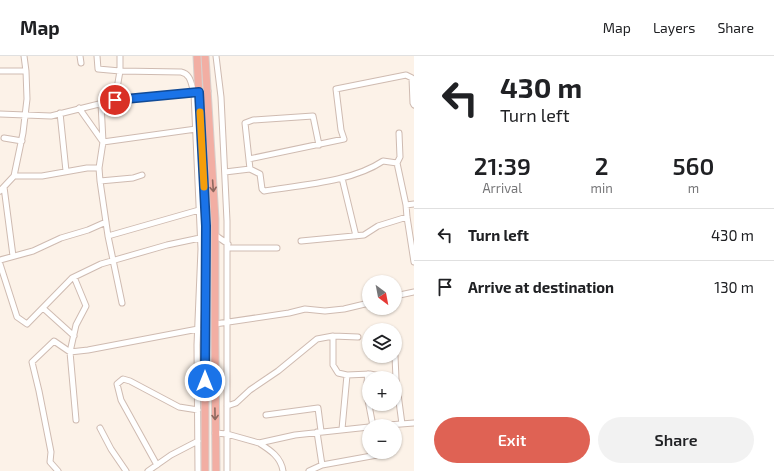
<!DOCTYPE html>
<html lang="en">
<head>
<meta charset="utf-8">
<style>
	body { margin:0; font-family:"Exo 2",sans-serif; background:#f2f2f2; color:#202124; height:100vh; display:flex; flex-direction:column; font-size:15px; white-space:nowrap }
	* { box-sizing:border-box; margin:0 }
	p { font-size:13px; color:#757577 }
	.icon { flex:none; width:22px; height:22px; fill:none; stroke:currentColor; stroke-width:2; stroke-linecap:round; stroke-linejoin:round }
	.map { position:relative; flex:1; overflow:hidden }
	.drawer { display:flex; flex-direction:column; background:#fff; width:360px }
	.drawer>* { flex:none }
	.banner { background:#fff; color:#202124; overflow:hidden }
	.needle { width:26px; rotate:148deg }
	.controls { position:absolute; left:362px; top:219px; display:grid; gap:8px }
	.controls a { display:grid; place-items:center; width:40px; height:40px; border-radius:50%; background:#fff; box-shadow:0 1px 3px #0004; font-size:20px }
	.pin { position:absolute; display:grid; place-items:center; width:34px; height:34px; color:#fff; margin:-17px; border:2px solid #fff; border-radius:50%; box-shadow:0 1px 4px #0007 }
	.me { position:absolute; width:44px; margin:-22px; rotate:0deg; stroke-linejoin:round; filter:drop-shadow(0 0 3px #0008) }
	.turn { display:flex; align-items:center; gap:14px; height:84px; padding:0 20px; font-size:18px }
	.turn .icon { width:52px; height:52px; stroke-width:2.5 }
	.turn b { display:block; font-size:28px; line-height:34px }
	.eta { display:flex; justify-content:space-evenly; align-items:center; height:68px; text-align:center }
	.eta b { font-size:24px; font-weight:600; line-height:28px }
	.button { display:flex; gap:8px; margin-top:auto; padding:8px 20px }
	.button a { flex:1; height:46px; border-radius:24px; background:#df6254; color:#fff; font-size:16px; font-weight:600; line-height:46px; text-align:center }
	.button a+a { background:#f2f2f2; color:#202124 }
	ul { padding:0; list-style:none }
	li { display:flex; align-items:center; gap:12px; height:52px; padding:0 20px; border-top:1px solid #e0e0e0 }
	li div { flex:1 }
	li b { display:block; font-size:15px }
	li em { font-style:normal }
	header { display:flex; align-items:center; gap:24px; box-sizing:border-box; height:56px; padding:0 20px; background:#fff; border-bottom:1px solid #e0e0e0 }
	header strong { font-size:19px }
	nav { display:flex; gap:22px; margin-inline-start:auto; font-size:14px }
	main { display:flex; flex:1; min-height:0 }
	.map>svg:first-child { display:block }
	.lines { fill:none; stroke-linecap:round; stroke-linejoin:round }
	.minor-casing { stroke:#cfbbb1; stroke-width:7 }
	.highway-casing { stroke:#d8d0cd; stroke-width:9 }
	.minor { stroke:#fff; stroke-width:5 }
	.highway { stroke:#f2aea3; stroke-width:7 }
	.oneway { stroke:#8e685e }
	.route-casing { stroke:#114b97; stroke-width:10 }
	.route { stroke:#1a73e8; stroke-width:7 }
	.slow { stroke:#f59e0b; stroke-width:7 }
</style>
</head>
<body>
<header>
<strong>Map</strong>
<nav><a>Map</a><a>Layers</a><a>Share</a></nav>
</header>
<main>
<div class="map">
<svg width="414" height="415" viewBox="0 0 414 415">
	<rect width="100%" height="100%" fill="#fcf2e8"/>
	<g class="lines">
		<defs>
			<path id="minor" d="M80,0L81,7
				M97,0L98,13L120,15L181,16C191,18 191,28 194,37L115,44L120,15V0
				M216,0L221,41L227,165V415
				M0,15H26
				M101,47L103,86L99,112L100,125L108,180L122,247
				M79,52L103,86L196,73
				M60,57L66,115
				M0,58L51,60L115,44
				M399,77L400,101L397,107L406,149L407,161L414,206
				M4,82L22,85
				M249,103L344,83L341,74L336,33L406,19L412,22L413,47L414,49
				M250,113L245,67L253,64L313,60L319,89
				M225,116L250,113L260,118L262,133L264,135C301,129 352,126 383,105L397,107
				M14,120H42L87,112H99
				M342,122L356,180
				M100,125L133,122L142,119
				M4,131L13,200
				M0,135L14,120L23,77L27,43L26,15L24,0
				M406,149L414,148
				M215,179L228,188
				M108,180L199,154
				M301,185L364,179L378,170L407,161
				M228,192H277
				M0,204L33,195L61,182L88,174L106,166
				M0,208L17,261L27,268L72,222L101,208L167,189L200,182
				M74,221L86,250L76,269L70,296L76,364
				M395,240L414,236
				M43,252L74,280
				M215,268L289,257L305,253L325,255L344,253L369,247
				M333,280L358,281
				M395,300L396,323L402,368
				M368,318L366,334L373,370
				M227,350L236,347L250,334L278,315L317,283L333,280V309L338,317L347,319L370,318L390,322
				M266,359L318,352L321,375
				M375,370L414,367
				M100,372L111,393L126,415
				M342,373L347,319
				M215,377L227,378L259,387L295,379L369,371
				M259,387C270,394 281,401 283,415
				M157,409L121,344L117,328L123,323L130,325L179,351L198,354
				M322,409L377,399
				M58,415L50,406L51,396L39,335L32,306L54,285L70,296L88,294L198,273
				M148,415L171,399L198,385
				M198,415L197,289L201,193L194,37L208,35
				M309,415L322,409L317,376"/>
			<path id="highway" d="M197,0L205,169V415
				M205,0L215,163V287L216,415"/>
		</defs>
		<use href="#minor" class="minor-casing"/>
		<use href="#highway" class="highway-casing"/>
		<use href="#minor" class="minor"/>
		<use href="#highway" class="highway"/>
	</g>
	<defs><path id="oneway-shaft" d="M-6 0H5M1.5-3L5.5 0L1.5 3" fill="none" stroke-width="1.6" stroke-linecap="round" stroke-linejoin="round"/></defs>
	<g class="oneway">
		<use href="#oneway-shaft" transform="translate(213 130) rotate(86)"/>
		<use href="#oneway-shaft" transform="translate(215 358) rotate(89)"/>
	</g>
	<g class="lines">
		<defs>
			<path id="route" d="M115,44L199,36L206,170L205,325"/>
		</defs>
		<use href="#route" class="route-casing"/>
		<use href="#route" class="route"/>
		<path class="slow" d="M200,56L204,131"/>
	</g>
</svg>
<div class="controls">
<a><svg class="needle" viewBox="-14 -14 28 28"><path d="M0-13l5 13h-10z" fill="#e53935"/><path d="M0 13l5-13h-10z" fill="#757577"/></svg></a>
<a><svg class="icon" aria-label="layers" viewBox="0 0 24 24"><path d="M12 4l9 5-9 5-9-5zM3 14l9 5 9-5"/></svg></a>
<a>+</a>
<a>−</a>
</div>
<div class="pin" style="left:115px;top:44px;background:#d93025"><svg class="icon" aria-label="arrive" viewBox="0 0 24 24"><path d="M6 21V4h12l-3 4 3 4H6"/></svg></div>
<svg class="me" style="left:205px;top:325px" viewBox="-20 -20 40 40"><circle r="17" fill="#1a73e8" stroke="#fff" stroke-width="3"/><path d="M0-11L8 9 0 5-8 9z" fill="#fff"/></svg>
</div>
<section class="drawer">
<div class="banner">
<div class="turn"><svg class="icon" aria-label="left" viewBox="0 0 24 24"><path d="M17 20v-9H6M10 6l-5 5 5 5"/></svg><div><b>430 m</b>Turn left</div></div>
</div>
<div class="eta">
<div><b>21:39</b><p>Arrival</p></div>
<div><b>2</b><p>min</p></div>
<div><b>560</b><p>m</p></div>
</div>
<ul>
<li><svg class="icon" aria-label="left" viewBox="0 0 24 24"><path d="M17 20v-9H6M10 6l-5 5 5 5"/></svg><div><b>Turn left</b></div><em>430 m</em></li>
<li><svg class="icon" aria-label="arrive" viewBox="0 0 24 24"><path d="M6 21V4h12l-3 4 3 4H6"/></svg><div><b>Arrive at destination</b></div><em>130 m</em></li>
</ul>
<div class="button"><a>Exit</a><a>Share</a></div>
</section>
</main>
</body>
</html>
